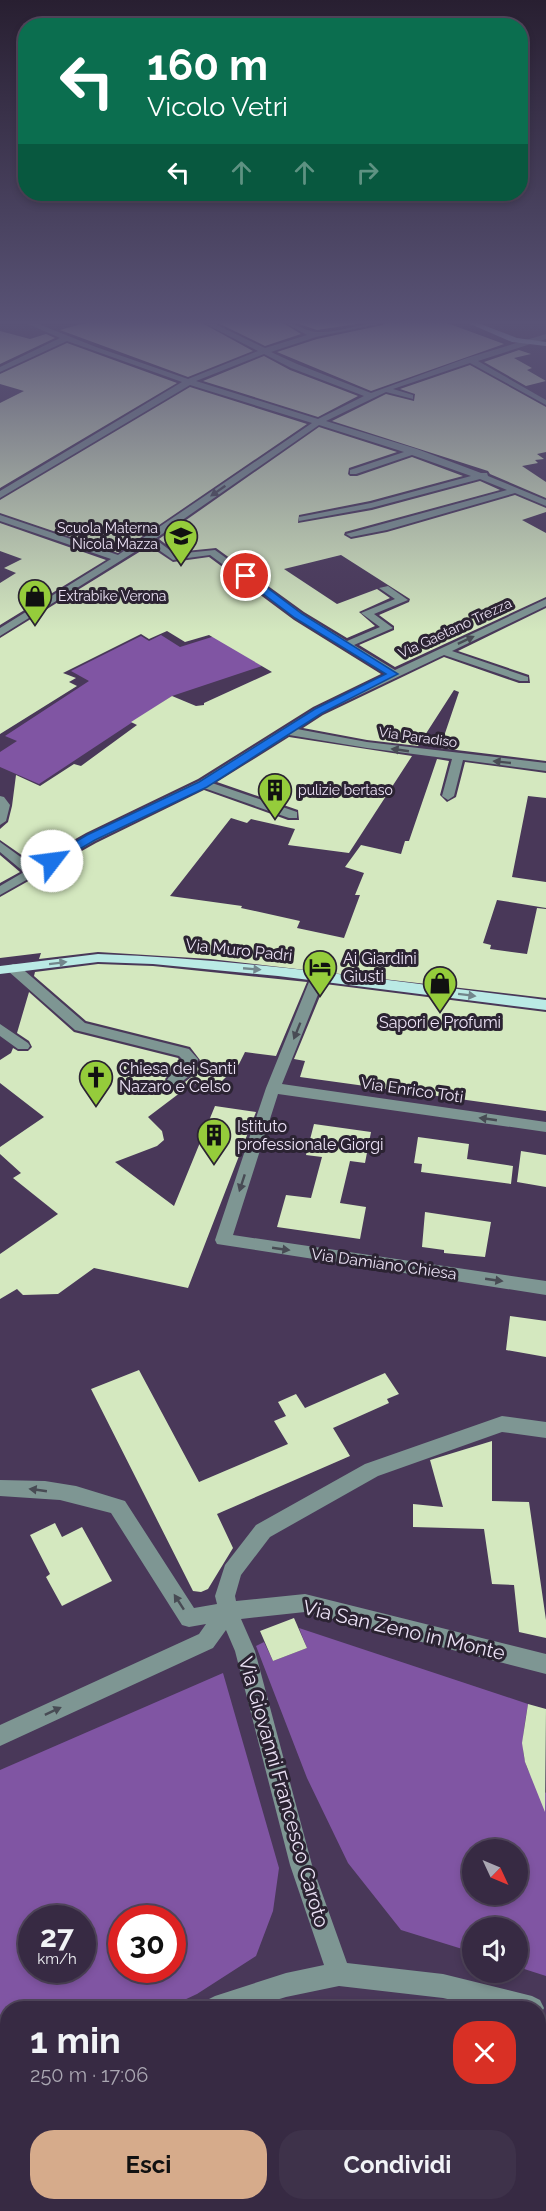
<!DOCTYPE html>
<html lang="it">
<head>
<meta charset="utf-8">
<style>
	body { margin:0; font-family:Raleway,sans-serif; background:#3e324a; color:#f1f3f6; height:100vh; display:flex; flex-direction:column; font-size:22px; white-space:nowrap }
	* { box-sizing:border-box; margin:0 }
	p { font-size:20px; color:#aaa7b2 }
	.icon { flex:none; width:33px; height:33px; fill:none; stroke:currentColor; stroke-width:2; stroke-linecap:round; stroke-linejoin:round }
	.map { position:relative; flex:1; overflow:hidden }
	.sheet { position:absolute; left:0px; top:2001px; width:546px; height:210px; display:flex; flex-direction:column; background:#372a43; border-radius:24px 24px 0 0; box-shadow:0 3px 9px #0003,0 0 0 2px #51465c }
	.sheet>* { flex:none }
	.guide { position:absolute; left:18px; top:18px; width:510px; height:183px; border-radius:24px; box-shadow:0 3px 9px #0003,0 0 0 2px #51465c; background:#0b6e4f; color:#fff; overflow:hidden }
	.needle { width:39px; rotate:134deg }
	.tools { position:absolute; left:462px; top:1839px; display:grid; gap:12px }
	.tools a { display:grid; place-items:center; width:66px; height:66px; border-radius:50%; background:#372a43; box-shadow:0 3px 9px #0003,0 0 0 2px #51465c; font-size:30px }
	.speed { position:absolute; left:18px; top:1905px; display:flex; gap:12px; font-size:30px; font-weight:700; text-align:center }
	.speed>* { display:grid; place-content:center; width:78px; height:78px; border-radius:50%; background:#372a43; box-shadow:0 3px 9px #0003,0 0 0 2px #51465c; line-height:1 }
	.speed small { font-size:15px; font-weight:400 }
	.speed .limit { border:9px solid #d22; background:#fff; color:#111 }
	.pin { position:absolute; display:grid; place-items:center; width:51px; height:51px; color:#fff; margin:-26px; border:3px solid #fff; border-radius:50%; box-shadow:0 2px 6px #0007 }
	.me { position:absolute; width:66px; margin:-33px; rotate:60deg; stroke-linejoin:round; filter:drop-shadow(0 0 4px #0008) }
	.turn { display:flex; align-items:center; gap:21px; height:126px; padding:0 30px; font-size:27px }
	.turn .icon { width:78px; height:78px; stroke-width:2.5 }
	.turn b { display:block; font-size:42px; line-height:51px }
	.lanes { display:flex; align-items:center; height:57px; padding:0 30px; background:#0003; justify-content:center; gap:30px; direction:ltr }
	.lanes .off { opacity:.35 }
	.round { display:grid; place-items:center; flex:none; width:63px; height:63px; border-radius:24px; background:#3e324a }
	.headline { display:flex; align-items:center; justify-content:space-between; height:102px; padding:0 30px }
	h1 { font-size:36px; font-weight:700; line-height:45px }
	.action { display:flex; gap:12px; margin-top:auto; padding:12px 30px }
	.action a { flex:1; height:69px; border-radius:24px; background:#d6ab8b; color:#111; font-size:24px; font-weight:700; line-height:69px; text-align:center }
	.action a+a { background:#3e324a; color:#f1f3f6 }
	.map>svg:first-child { display:block }
	.green { fill:#8055a3; fill-rule:evenodd }
	.building { fill:#d4e8bf }
	.lines { fill:none; stroke-linecap:round; stroke-linejoin:round }
	.minor { fill:#7e9693; fill-rule:evenodd }
	.major { fill:#baeae5; fill-rule:evenodd }
	.oneway { fill:#484b54 }
	.oneway2 { fill:#72868c }
	.route { fill:#1a73e8; stroke:#114b97; stroke-width:1.5 }
	.labels { text-anchor:middle; dominant-baseline:central; stroke-width:6; stroke-linejoin:round; paint-order:stroke }
	.far-poi-label { font-size:14px; fill:#ece2f6; stroke:#2b2332; text-anchor:start }
	.far-street-label { font-size:14px; fill:#ece2f6; stroke:#2b2332 }
	.street-label { font-size:16px; fill:#ece2f6; stroke:#2b2332 }
	.poi-label { font-size:16px; fill:#ece2f6; stroke:#2b2332; text-anchor:start }
	.near-street-label { font-size:20px; fill:#ece2f6; stroke:#2b2332 }
</style>
</head>
<body>
<div class="map">
<svg width="546" height="2211" viewBox="0 0 546 2211">
	<rect width="100%" height="100%" fill="#493859"/>
	<path class="green" d="M161,635L180,647L215,636L262,666L172,696L39,784L0,767V752L17,741L5,736L89,681L71,671L141,636L149,641Z
		M299,1628L528,1704C522,1740 516,1767 546,1793V1976L518,1967V1928H472V1952L401,1930L348,1863L307,1778L256,1646L264,1642L273,1661L307,1648ZM472,1850H518V1894H472Z
		M223,1673L279,1868L273,1911L256,1956L197,1994L167,2008H8L7,2090L0,2094V1770ZM82,1918V1970H32V1918ZM172,1918V1970H122V1918Z"/>
	<path class="building" d="M85,323H202L253,351L188,377L60,330Z
		M218,323H283L301,334L265,346Z
		M296,323H363L317,330Z
		M385,323H447L504,344L371,391L277,352L317,339L383,325Z
		M0,331L30,339L46,334L55,338L0,364Z
		M67,343L177,383L0,488V403L24,391L0,384V374Z
		M519,350L531,354L514,358L532,368L527,370L546,381L526,386L484,362Z
		M264,356L290,370L358,396L318,417L203,381Z
		M470,365L546,407V452L537,454L544,459L535,460L538,463L522,466L546,482V498L490,474L488,471L332,421L386,394L414,401L415,394L400,389Z
		M190,387L307,424L118,553L0,513V500Z
		M319,427L397,452L349,468L348,474L350,476H357L412,457L463,476L370,501L299,515L298,523L372,510L480,481L500,490L345,532L344,535L351,539L387,532L515,495L546,508V512L522,520L546,533V597L395,667L359,645L394,630V626L379,615L409,602L410,599L341,555L284,569L337,604L377,589L390,598L359,612L375,626L347,638L304,612L216,548L176,552L159,539Z
		M0,523L106,560L0,625V583L16,573L4,568L22,559L0,551Z
		M149,546L173,562L209,557L294,620L381,674L313,707L198,779L86,833L33,863L0,840V829L8,822L12,806L16,775L40,786L74,764L81,766L137,725L131,722L172,696L196,706L204,705V703L272,672L209,635L185,642L167,631L149,639L141,634L63,673L76,678L69,682L77,686L0,734V638Z
		M546,608V761L440,748L459,692L454,690L418,746L367,740L303,728L323,715L444,657L519,683H530L529,675L458,651Z
		M289,737L412,756L349,853L288,845L295,829L251,819L247,823L231,818L170,896L242,906L241,908L300,921L297,928L344,938L360,895H355L364,873L345,867L361,845L401,854L405,841H409L437,759L449,761L440,795L447,802L456,797L465,762L546,773V798L528,796L512,877L546,882V908L497,900L483,943L491,945L490,949L527,954L537,908L546,909V998L210,959L98,952L39,959L41,953L0,958V897L96,843L204,790L288,820H299L298,810L217,782Z
		M0,855L20,872L0,883Z
		M98,964L153,966L307,982L276,1056L245,1052L239,1064L210,1093L193,1083L148,1117L162,1131L164,1140L157,1146L115,1162L174,1206L215,1106L256,1112L188,1288L94,1268L58,1294L23,1295L17,1289L0,1299V1254L58,1214L13,1178L21,1173L0,1154V1147L44,1117L0,1083V1060L11,1053L13,1048L18,1051H28L32,1047L29,1041L17,1033L29,992L74,1032L178,1058L180,1061L178,1065L165,1079L169,1086H180L195,1074L200,1060L190,1047L86,1021L34,976L35,972Z
		M325,984L546,1012V1111L300,1077L305,1061L294,1059Z
		M314,1124L371,1132L365,1163L350,1161L340,1203L366,1207L360,1239L277,1227L286,1195L311,1198L322,1157L306,1155Z
		M418,1137L469,1144L467,1159L513,1166L511,1184L421,1172L422,1164L414,1163Z
		M521,1151L546,1155V1187L517,1182Z
		M425,1212L491,1222L485,1257L444,1253V1250L422,1247Z
		M510,1316L546,1321V1357L506,1350Z
		M139,1370L199,1482L288,1444L274,1421L286,1416L278,1402L296,1394L305,1408L385,1373L399,1394L387,1399L389,1403L333,1428L350,1456L217,1514L233,1548L208,1589L201,1592L193,1591L91,1389Z
		M492,1441V1501L529,1502L546,1620V1638L519,1632L514,1585L492,1584L484,1529L413,1527V1504L443,1507L430,1460Z
		M55,1523L62,1537L82,1527L112,1581L62,1606L46,1577L50,1574L30,1535Z
		M294,1618L307,1648L273,1661L260,1631Z
		M528,1704L546,1709L545,1812L525,1762L522,1743Z"/>
	<g class="lines">
		<path class="minor" d="M26,323H36L96,347L188,379L258,351L204,323H213L265,348L307,335L285,323C297,323 306,332 317,332C338,333 360,323 383,323L316,337L271,352L297,364L371,393L467,358L546,334V339L478,361L546,400V405L470,363L393,389L413,395V399L386,392L326,421L417,449L481,473H487L488,476L546,500V506L515,493L387,530L351,537L346,534L507,490L480,479L371,508L299,521V517L371,503L471,476L412,455L356,474H350V470L404,452L319,425L155,539L175,554L215,550L303,614L347,641L380,627L361,613L395,599L379,588L388,586L408,600L374,614L393,628L354,645L395,670L546,599V606L452,651L528,677V681H520L444,655L322,713L297,729L367,742L546,763V771L463,760L454,796L448,800L442,796L452,759L367,748L289,735L212,783L297,812V818H289L204,788L95,841L0,895V886L24,872L0,852V842L33,866L87,835L199,781L314,709L386,674L295,618L210,555L173,560L149,543L0,636V628L111,559L0,521V515L118,555L312,423L190,385L0,498V491L182,382L67,341L0,372V367L60,338ZM264,354L291,368L364,396L318,419L196,381Z
			M0,796L4,797L10,805L6,821L0,825Z
			M13,964L18,965L85,1023L189,1049L198,1059L194,1072L179,1084H169L167,1080C171,1072 181,1070 183,1060L179,1056L75,1030L8,971L6,968Z
			M318,973L325,977L282,1084L546,1122V1132L278,1094L233,1235L546,1281V1295L217,1244L215,1240L266,1088L311,977Z
			M0,1024L28,1043L30,1046L28,1049H18L0,1036Z
			M502,1416L546,1422V1438L502,1432L378,1476L270,1537L241,1575L235,1596L236,1601L305,1594L546,1654V1674L305,1612L241,1619L255,1651L312,1865L347,1963L443,1974L532,1996L540,2000L544,2008L540,2016L538,2017V2008H487L443,1998L339,1986L286,1997L250,2008H203L207,2000L215,1996L286,1973L324,1965L290,1865L235,1651L226,1630L213,1648L0,1746V1725L199,1634L206,1624L189,1627L182,1625L111,1513L60,1500L0,1496V1480L45,1481L76,1486L125,1501L194,1608L217,1604L215,1596L225,1565L256,1525L365,1464Z
			M8,2102V2127L0,2130V2105Z"/>
		<path class="major" d="M468,323H478L517,338L546,342V346L512,342Z
			M98,954C248,959 397,982 546,1000V1010L278,976L153,964L98,962L0,974V966Z"/>
	</g>
	<defs><path id="oneway-solid" d="M-6-.8H1V-3.2L6.5 0L1 3.2V.8H-6Z" transform="scale(1.5)"/></defs>
	<g class="oneway">
		<use href="#oneway-solid" transform="translate(218 491) rotate(145)"/>
		<use href="#oneway-solid" transform="translate(466 640) rotate(-25)"/>
		<use href="#oneway-solid" transform="translate(400 750) rotate(-172)"/>
		<use href="#oneway-solid" transform="translate(502 762) rotate(-174)"/>
		<use href="#oneway-solid" transform="translate(297 1031) rotate(112)"/>
		<use href="#oneway-solid" transform="translate(488 1119) rotate(-172)"/>
		<use href="#oneway-solid" transform="translate(242 1183) rotate(108)"/>
		<use href="#oneway-solid" transform="translate(281 1249) rotate(8)"/>
		<use href="#oneway-solid" transform="translate(494 1280) rotate(8)"/>
		<use href="#oneway-solid" transform="translate(38 1490) rotate(-172)"/>
		<use href="#oneway-solid" transform="translate(179 1602) rotate(-123)"/>
		<use href="#oneway-solid" transform="translate(53 1711) rotate(-25)"/>
	</g>
	<g class="oneway2">
		<use href="#oneway-solid" transform="translate(58 963) rotate(-7)"/>
		<use href="#oneway-solid" transform="translate(252 969) rotate(5)"/>
		<use href="#oneway-solid" transform="translate(467 995) rotate(7)"/>
	</g>
	<linearGradient id="sky" x2="0" y2="1"><stop stop-color="#281f31"/><stop offset="0.51" stop-color="#595376"/><stop offset="1" stop-color="#595376" stop-opacity="0"/></linearGradient>
	<rect width="546" height="632" fill="url(#sky)"/>
	<path class="route" d="M242,574H249L302,614L398,674L322,713L207,787L95,840L56,863H48V858L87,835L199,782L315,709L386,674L295,618L242,578Z"/>
	<defs>
		<symbol id="school-pin" viewBox="-11 -11 22 30"><path d="M0 17L-7.5 6A9.5 9.5 0 1 1 7.5 6Z" fill="#95cc3b" stroke="#2b2332"/><path d="M0-5L7-2L0 1L-7-2ZM-4 1L0 2.5L4 1V4Q0 6-4 4Z" fill="#111"/></symbol>
		<symbol id="shop-pin" viewBox="-11 -11 22 30"><path d="M0 17L-7.5 6A9.5 9.5 0 1 1 7.5 6Z" fill="#95cc3b" stroke="#2b2332"/><path d="M-5-2.5h2.3a2.7 3.5 0 0 1 5.4 0H5L5.5 6h-11ZM-1.5-2.5h3a1.5 2.3 0 0 0-3 0Z" fill="#111"/></symbol>
		<symbol id="building-pin" viewBox="-11 -11 22 30"><path d="M0 17L-7.5 6A9.5 9.5 0 1 1 7.5 6Z" fill="#95cc3b" stroke="#2b2332"/><path d="M-4-6H4V6H1V3H-1V6H-4ZM-2.5-4.3h1.7v1.8h-1.7ZM.8-4.3h1.7v1.8H.8ZM-2.5-1h1.7V.8h-1.7ZM.8-1h1.7V.8H.8Z" fill="#111"/></symbol>
		<symbol id="hotel-pin" viewBox="-11 -11 22 30"><path d="M0 17L-7.5 6A9.5 9.5 0 1 1 7.5 6Z" fill="#95cc3b" stroke="#2b2332"/><path d="M-6-4.5h1.5V1H6V5H4.5V3h-9V5H-6ZM-4 0a1.8 1.8 0 1 1 3.6 0ZM.5 0V-2.5h3Q6-2.5 6 0Z" fill="#111"/></symbol>
		<symbol id="church-pin" viewBox="-11 -11 22 30"><path d="M0 17L-7.5 6A9.5 9.5 0 1 1 7.5 6Z" fill="#95cc3b" stroke="#2b2332"/><path d="M-1.2-6h2.4v3.5h3.3v2.4h-3.3V6h-2.4V-.1h-3.3v-2.4h3.3Z" fill="#111"/></symbol>
	</defs>
	<g fill-rule="evenodd">
		<use href="#school-pin" x="162" y="517" width="38" height="52"/>
		<use href="#shop-pin" x="16" y="577" width="38" height="52"/>
		<use href="#building-pin" x="256" y="771" width="38" height="52"/>
		<use href="#hotel-pin" x="301" y="948" width="38" height="52"/>
		<use href="#shop-pin" x="421" y="964" width="38" height="52"/>
		<use href="#church-pin" x="77" y="1058" width="38" height="52"/>
		<use href="#building-pin" x="195" y="1116" width="38" height="52"/>
	</g>
	<g class="labels">
		<g class="far-poi-label">
			<text x="158" y="528" text-anchor="end">Scuola Materna<tspan x="158" dy="16">Nicola Mazza</tspan></text>
			<text x="58" y="596">Extrabike Verona</text>
			<text x="298" y="790">pulizie bertaso</text>
		</g>
		<g class="far-street-label">
			<text transform="translate(455 628) rotate(-25)">Via Gaetano Trezza</text>
			<text transform="translate(418 737) rotate(8)">Via Paradiso</text>
		</g>
		<g class="street-label">
			<text transform="translate(239 950) rotate(6)">Via Muro Padri</text>
			<text transform="translate(412 1090) rotate(8)">Via Enrico Toti</text>
			<text transform="translate(384 1264) rotate(8)">Via Damiano Chiesa</text>
		</g>
		<g class="poi-label">
			<text x="343" y="958">Ai Giardini<tspan x="343" dy="18">Giusti</tspan></text>
			<text x="440" y="1022" text-anchor="middle">Sapori e Profumi</text>
			<text x="119" y="1068">Chiesa dei Santi<tspan x="119" dy="18">Nazaro e Celso</tspan></text>
			<text x="237" y="1126">Istituto<tspan x="237" dy="18">professionale Giorgi</tspan></text>
		</g>
		<g class="near-street-label">
			<text transform="translate(404 1630) rotate(13)">Via San Zeno in Monte</text>
			<text transform="translate(284 1792) rotate(74)">Via Giovanni Francesco Caroto</text>
		</g>
	</g>
</svg>
<div class="tools">
<a><svg class="needle" viewBox="-14 -14 28 28"><path d="M0-13l5 13h-10z" fill="#e53935"/><path d="M0 13l5-13h-10z" fill="#aaa7b2"/></svg></a>
<a><svg class="icon" aria-label="sound" viewBox="0 0 24 24"><path d="M4 9h4l5-4v14l-5-4H4zM17 9q2 3 0 6"/></svg></a>
</div>
<div class="speed"><div>27<small>km/h</small></div><div class="limit">30</div></div>
<div class="pin" style="left:246px;top:576px;background:#d93025"><svg class="icon" aria-label="arrive" viewBox="0 0 24 24"><path d="M6 21V4h12l-3 4 3 4H6"/></svg></div>
<svg class="me" style="left:52px;top:861px" viewBox="-20 -20 40 40"><circle r="19" fill="#fff"/><path d="M0-13L10 11 0 6-10 11z" fill="#1a73e8"/></svg>
<div class="guide">
<div class="turn"><svg class="icon" aria-label="left" viewBox="0 0 24 24"><path d="M17 20v-9H6M10 6l-5 5 5 5"/></svg><div><b>160 m</b>Vicolo Vetri</div></div>
<div class="lanes"><svg class="icon" aria-label="left" viewBox="0 0 24 24"><path d="M17 20v-9H6M10 6l-5 5 5 5"/></svg><svg class="icon off" aria-label="ahead" viewBox="0 0 24 24"><path d="M12 20V5M6 11l6-6 6 6"/></svg><svg class="icon off" aria-label="ahead" viewBox="0 0 24 24"><path d="M12 20V5M6 11l6-6 6 6"/></svg><svg class="icon off" aria-label="right" viewBox="0 0 24 24"><path d="M7 20v-9h11M14 6l5 5-5 5"/></svg></div>
</div>
<section class="sheet">
<div class="headline"><div><h1>1 min</h1><p>250 m · 17:06</p></div><a class="round" style="background:#d93025;color:#fff"><svg class="icon" aria-label="close" viewBox="0 0 24 24"><path d="M6 6l12 12M18 6L6 18"/></svg></a></div>
<div class="action"><a>Esci</a><a>Condividi</a></div>
</section>
</div>
</body>
</html>
